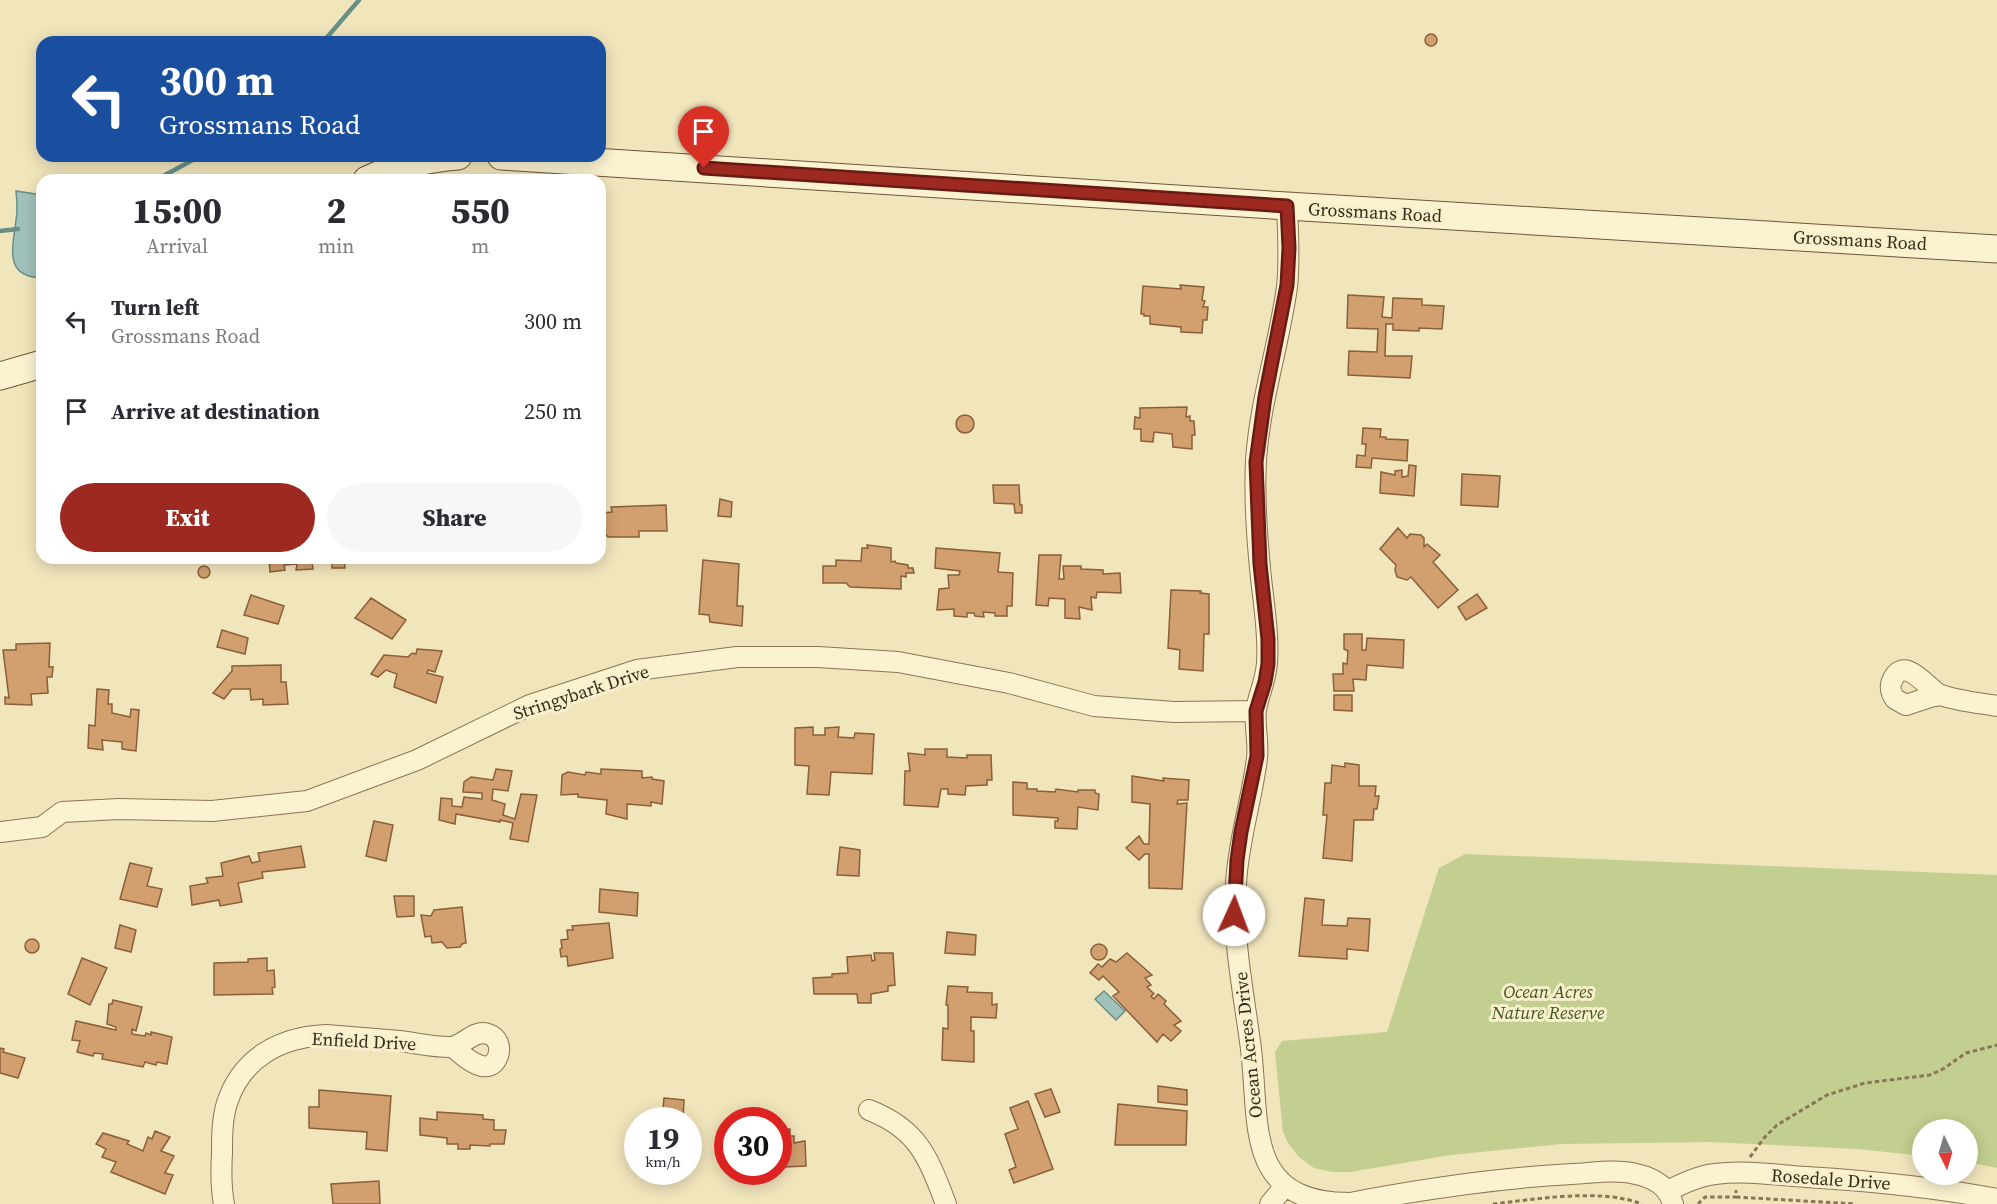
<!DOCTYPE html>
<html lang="en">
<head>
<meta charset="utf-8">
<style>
	body { margin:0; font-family:"Source Serif 4",serif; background:#f7f7f7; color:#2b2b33; height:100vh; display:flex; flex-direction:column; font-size:22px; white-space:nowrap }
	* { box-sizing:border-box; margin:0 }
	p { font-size:20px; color:#7c7c81 }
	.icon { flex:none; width:33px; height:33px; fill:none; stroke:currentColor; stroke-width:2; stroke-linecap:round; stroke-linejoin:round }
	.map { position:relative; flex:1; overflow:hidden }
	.panel { position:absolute; left:36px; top:174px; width:570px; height:390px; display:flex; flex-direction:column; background:#fff; border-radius:18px; box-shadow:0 3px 15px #0003 }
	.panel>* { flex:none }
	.hud { position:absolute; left:36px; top:36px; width:570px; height:126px; border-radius:18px; box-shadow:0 3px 15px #0003; background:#1a4fa0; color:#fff; overflow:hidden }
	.needle { width:39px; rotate:175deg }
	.fabs { position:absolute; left:1912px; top:1119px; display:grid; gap:12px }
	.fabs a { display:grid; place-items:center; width:66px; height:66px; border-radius:50%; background:#fff; box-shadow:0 3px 15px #0003; font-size:30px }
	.speed { position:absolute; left:624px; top:1107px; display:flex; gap:12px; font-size:30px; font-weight:700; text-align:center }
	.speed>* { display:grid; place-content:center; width:78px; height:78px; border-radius:50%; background:#fff; box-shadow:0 3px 15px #0003; line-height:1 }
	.speed small { font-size:15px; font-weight:400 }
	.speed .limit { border:9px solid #d22; background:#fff; color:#111 }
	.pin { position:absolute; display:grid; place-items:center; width:51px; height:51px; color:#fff; margin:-62px -26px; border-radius:50% 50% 50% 0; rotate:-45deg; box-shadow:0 0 6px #0007 }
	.pin .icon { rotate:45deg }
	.me { position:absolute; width:66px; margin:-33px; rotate:2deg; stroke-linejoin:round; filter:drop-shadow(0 0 4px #0008) }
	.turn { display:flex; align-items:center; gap:21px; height:126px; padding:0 24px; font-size:27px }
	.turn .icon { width:78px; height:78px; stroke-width:2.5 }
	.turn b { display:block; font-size:42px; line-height:51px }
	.eta { display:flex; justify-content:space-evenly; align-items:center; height:102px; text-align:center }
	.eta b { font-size:36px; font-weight:800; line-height:42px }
	.cta { display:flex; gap:12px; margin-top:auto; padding:12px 24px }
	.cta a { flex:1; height:69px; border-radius:36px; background:#9d2920; color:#fff; font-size:24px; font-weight:800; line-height:69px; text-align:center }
	.cta a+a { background:#f7f7f7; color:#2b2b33 }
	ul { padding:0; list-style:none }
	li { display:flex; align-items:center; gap:18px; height:90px; padding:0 24px }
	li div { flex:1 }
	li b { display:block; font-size:22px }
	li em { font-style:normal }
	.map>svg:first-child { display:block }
	.green { fill:#c3cf90 }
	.water { fill:#a1c2ba; stroke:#689089; stroke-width:1.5 }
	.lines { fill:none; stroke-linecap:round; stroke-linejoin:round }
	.stream { stroke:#689089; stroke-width:4.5 }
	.building { fill:#d2a06f; stroke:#8a5f39; stroke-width:1.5 }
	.street-casing { stroke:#8a7555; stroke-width:22 }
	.secondary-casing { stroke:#6b5638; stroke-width:29 }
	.path { stroke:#8a7555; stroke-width:3; stroke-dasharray:4.5 3; stroke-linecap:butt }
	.street { stroke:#fbf2d0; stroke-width:20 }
	.secondary { stroke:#fbf2d0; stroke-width:27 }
	.route-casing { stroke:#661b15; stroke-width:15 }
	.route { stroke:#9d2920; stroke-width:10 }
	.labels { text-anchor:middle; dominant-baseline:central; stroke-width:6; stroke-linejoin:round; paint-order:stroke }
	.street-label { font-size:18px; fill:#382b1b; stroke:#f8efcc }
	.park-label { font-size:18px; font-style:italic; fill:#445620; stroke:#f8efcc }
</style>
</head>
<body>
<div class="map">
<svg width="1997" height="1204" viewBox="0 0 1997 1204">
	<rect width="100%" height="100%" fill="#f1e5bc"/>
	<path class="green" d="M1465,854L1997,875V1168L1968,1162V1130H1923V1156L1858,1149L1709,1142L1562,1144L1451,1155L1350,1172H1332L1314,1168L1299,1157L1288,1143L1283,1132L1275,1052L1282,1041L1387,1032L1439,868Z"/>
	<path class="water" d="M16,191L42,195V278C3,277 13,247 16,220C18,210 17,201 16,191Z
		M1104,991L1125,1011L1116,1020L1095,999Z"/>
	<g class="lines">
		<path class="stream" d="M323,42L359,0
			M156,180L200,156
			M0,231L18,229"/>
	</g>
	<path class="building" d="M1425 40a6 6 0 1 1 12 0a6 6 0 1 1-12 0Z
		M1180,285L1204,287L1202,300L1205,301L1203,307H1208L1207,320H1203L1202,333L1181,332V327L1150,324V316H1144V314H1141L1143,286L1181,289Z
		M1348,295L1384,297L1382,317L1392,318L1393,298L1422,299V305L1444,306L1442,329L1419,328V331L1393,330V324H1386L1385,356H1412L1410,378L1348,375L1349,351L1377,352L1378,329L1347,328Z
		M1187,407L1186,417L1190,416V421H1194L1195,435H1192V449L1173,447L1172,434L1154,432L1153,442L1141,441V429H1134L1135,417L1140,418V408Z
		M956 424a9 9 0 1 1 18 0a9 9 0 1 1-18 0Z
		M1363,428L1381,429L1380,437H1386V439L1408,440L1407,461L1372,458L1371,468L1356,467L1357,455L1365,456L1366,444H1362Z
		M1409,465L1416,466L1414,496L1380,493L1381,472L1395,475V471L1402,470V477L1408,476Z
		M1462,474L1500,476L1498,507L1461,505Z
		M993,485H1019L1020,505H1022V513H1015L1014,504L994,503Z
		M720,499L732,502L731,517L718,516Z
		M666,505L667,531H639V537H608L600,528L603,513L612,512L611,507Z
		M1398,528L1407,538L1410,534L1421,535L1424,538V547L1427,544L1440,555L1433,562L1458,590L1438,608L1411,577L1407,580L1397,577L1395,570L1396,565L1380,549Z
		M867,545L891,548V562L895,561L896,563L908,565V568H913L914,573H906V577L901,576V589L850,587L846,583H823V566H836V560L861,561L862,548H868Z
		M936,548L1000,553L998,572L1013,573L1012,606H1007V616H995V613L983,612L984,617L975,616L974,613H967V617L954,616V609L937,610L939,589L949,588L948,575H959L960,571L935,568Z
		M1039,555H1061L1059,579H1064L1063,566H1081V569L1103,570V574L1120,573L1121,593L1097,592L1096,598L1091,597L1092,610L1079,607L1080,619L1065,618V599L1049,598L1048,606L1036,605Z
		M269,558H344L345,568H332V561L312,563L313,569L296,570L297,564L284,565L285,570L270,572Z
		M703,560L739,564L737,606H743L742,626L710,622L709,615L699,614Z
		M198 572a6 6 0 1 1 12 0a6 6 0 1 1-12 0Z
		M1171,590L1201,591L1200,593L1209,594V634H1204L1203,671L1179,669L1180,650L1168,648Z
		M1477,594L1487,608L1466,620L1458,607Z
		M251,595L284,606L278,624L244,615Z
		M371,598L406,620L392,639L355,618Z
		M222,630L248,638L245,654L217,647Z
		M1344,634H1362V650H1366L1367,638L1404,640L1403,668L1367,665L1366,680L1353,679L1354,691H1334L1333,674H1343V663L1347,664L1348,651L1344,649Z
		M50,643L49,667H53L52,677H47L48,693L31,694L32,705L5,704V697L9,698L3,650H16V644Z
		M417,649L442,651L435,672L428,670L427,673L443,677L436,703L394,687L397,674L386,670L378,677L371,674L384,655L408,657L412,653L416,654Z
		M281,665V682H286L288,704L263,705V699L251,700L250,689H232L224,699L213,693L232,671V666Z
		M97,689L109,690L108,704H112V713L130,717L131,709L139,710L136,751L122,749V742L102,740L103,750L88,748L89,725L95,726Z
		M1334,695H1352V711L1334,710Z
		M813,727V735H825V728L839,727L838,737L854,738L855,733L874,734L872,774L831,772L829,795L807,794L809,766L795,765V728Z
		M925,749H947V757L967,758V755H991L992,780H987V785L966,786L965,795L948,794V789H941L938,807L904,805L905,771H910L908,753L925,755Z
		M1345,763L1359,765V786H1376L1375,796H1379L1377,809H1374L1373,820H1354L1352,861L1323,858L1327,815H1323L1325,783H1331L1332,765L1345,767Z
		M496,769L512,771L508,791L493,789L492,800L505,804L503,815L515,819L521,794L537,795L528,842L510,839L513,823L500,820V822L456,814L455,824L439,820L441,798L452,799V806L462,807L464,797L482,799V793L463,792L464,782L471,777L493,780Z
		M601,769L642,771V778L652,777V779L664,781L662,804L651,802V806L627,804V819L606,814L607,800L578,797V794L561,795L562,775L568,772L585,775L586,772L601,774Z
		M1132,776L1164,781L1163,778L1189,780L1188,800H1178L1177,804L1187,803L1182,889L1149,888V854H1145L1139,860L1126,848L1139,836L1144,844H1149L1150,804L1132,802Z
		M1013,782L1027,783V789H1037V791L1055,792L1056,789L1078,792V790H1095V793L1099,794L1098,810L1078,807L1077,829L1055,828V821H1058V818L1013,815Z
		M374,821L393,825L386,861L366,856Z
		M301,846L305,867L262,872L263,878L238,883L242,902L220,906L219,900L192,905L190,886L208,883L206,878L223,876L221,863L249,856L252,863L260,861L258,853Z
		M840,847L860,850L859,876L837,875Z
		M130,863L152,868L147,886L162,889L157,907L120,899Z
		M600,889L638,893L637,916L599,912Z
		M394,896H414V916L397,917Z
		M1305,898L1324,900L1322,925L1347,926L1348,918L1370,919L1368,951L1347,949V959L1299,956Z
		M462,907L466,943L462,944L460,947L447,948L442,942L432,943L431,936L425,937L421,915L431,916L434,910Z
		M609,923L613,958L568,966L567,956L561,957L560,949L562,948L561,940L568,939L567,930H573L572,926Z
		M120,925L136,930L131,952L115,948Z
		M947,932L976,935L975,955L945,953Z
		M25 946a7 7 0 1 1 14 0a7 7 0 1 1-14 0Z
		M1091 952a8 8 0 1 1 16 0a8 8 0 1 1-16 0Z
		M874,953H893L895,985L888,986V991L871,994V1003H858L857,994H814L813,978L832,977V974L848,973L847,957L871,955L872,961L875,960Z
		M1127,953L1152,975L1145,978L1151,985L1147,987L1154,994L1151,996L1154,999L1158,994L1166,1001L1164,1004L1181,1021L1174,1025L1181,1031L1171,1041L1163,1034L1157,1042L1113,996L1119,992L1103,976L1099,980L1090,973L1098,964L1102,967L1110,959L1116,962Z
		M82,958L107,968L90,1005L68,994Z
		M267,958V971L274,970L275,987L272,988L273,994L214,995V963L248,962V959Z
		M948,986L968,987L967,992L992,993V1005L997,1004L996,1018L971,1017V1031H974V1062L942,1060L943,1028L948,1029V1005H946Z
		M113,1000L142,1007L136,1031L132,1029V1034L145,1036L146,1033L151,1035V1032L172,1037L167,1064L157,1062L156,1065L145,1062L143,1067L102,1059L103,1054L94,1053L93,1056L77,1052L80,1041L72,1040L76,1021L116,1030V1027L107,1024L109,1004H112Z
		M0,1048L4,1049L3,1052L25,1058L18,1078L0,1073Z
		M1158,1086L1187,1090V1105L1158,1102Z
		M1051,1089L1060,1112L1045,1117L1035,1094Z
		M319,1090L391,1096L387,1151L366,1149L367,1132L309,1128V1107H319Z
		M664,1098L684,1100L683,1120H662Z
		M1028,1101L1053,1169L1014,1183L1009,1170L1016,1167L1005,1134L1018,1129L1010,1108Z
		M1118,1104L1187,1111L1186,1145H1115Z
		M437,1112L483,1115V1119L494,1120V1130H506L504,1144H490V1146L470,1145V1149H458V1144H447V1138L420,1135V1118L437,1120Z
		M778,1129H790V1136H794V1143L805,1141L806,1166L784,1167L783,1160H778Z
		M725,1130L728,1131V1144L724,1145L720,1142L718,1137L720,1132Z
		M155,1131L170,1137L161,1151L174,1156L165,1173L173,1175L165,1194L111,1172L116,1162L102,1157L106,1149L96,1144L103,1133L129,1141L127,1144L143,1151L148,1137L152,1139Z
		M379,1181L380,1204H333L331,1184Z"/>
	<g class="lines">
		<defs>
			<path id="street" d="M1287,206C1288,233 1290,260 1287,287C1279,345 1260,401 1256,460C1254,499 1257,540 1261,578C1264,606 1269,635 1267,663C1266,680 1259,693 1256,710C1254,725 1259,742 1257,758C1252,800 1238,841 1236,884C1232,940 1244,994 1251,1049C1260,1125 1244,1203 1350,1203C1423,1189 1497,1178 1572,1174C1593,1173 1616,1169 1636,1174C1654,1178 1668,1186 1673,1204
				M1942,695L1930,697L1906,705L1895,699C1891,693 1889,688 1892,681C1904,652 1929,691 1941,695C1958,701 1979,703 1997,706
				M0,832L42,827L62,812L119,809L212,811L307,801L417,760L530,705L637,670L737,657H818L898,662L1009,683L1094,706L1174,712L1256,711
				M869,1110C918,1129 928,1157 946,1204
				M1668,1191C1683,1183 1698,1176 1715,1174C1745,1170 1776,1175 1806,1177C1870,1181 1934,1187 1997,1199
				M224,1204C221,1188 221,1170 222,1153C222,1137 222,1119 227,1103C242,1057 281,1037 326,1035C351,1037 375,1039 400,1041C416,1043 433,1047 450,1047C463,1047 473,1029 488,1034C498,1037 501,1047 498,1056C489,1080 463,1056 453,1047
				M1270,1204L1285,1186"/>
			<path id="secondary" d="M501,156L1287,206L1997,249
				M367,180C397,166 425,158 458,156
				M0,376L42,364"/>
		</defs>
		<use href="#street" class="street-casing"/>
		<use href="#secondary" class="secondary-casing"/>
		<path class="path" d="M1750,1157L1764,1138L1777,1125L1827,1095L1865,1083L1930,1075L1943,1069L1966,1053L1997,1045
			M1736,1197L1856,1204
			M1493,1204C1537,1199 1601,1188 1642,1204
			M1698,1204L1705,1197H1736V1190"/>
		<use href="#street" class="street"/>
		<use href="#secondary" class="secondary"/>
	</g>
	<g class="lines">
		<defs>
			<path id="route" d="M704,168L1287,206L1289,248L1287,285L1265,397L1256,462L1260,564L1268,639V664L1265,682L1256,711L1257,756L1241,832L1237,860L1234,915"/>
		</defs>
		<use href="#route" class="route-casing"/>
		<use href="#route" class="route"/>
	</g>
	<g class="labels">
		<g class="street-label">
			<text transform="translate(1375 212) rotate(3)">Grossmans Road</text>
			<text transform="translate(1860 240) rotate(3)">Grossmans Road</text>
			<text transform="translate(581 692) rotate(-18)">Stringybark Drive</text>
			<text transform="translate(364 1041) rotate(3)">Enfield Drive</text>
			<text transform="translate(1248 1045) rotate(-96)">Ocean Acres Drive</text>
			<text transform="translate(1831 1179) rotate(4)">Rosedale Drive</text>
		</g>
		<g class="park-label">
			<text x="1548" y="991">Ocean Acres<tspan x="1548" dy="21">Nature Reserve</tspan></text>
		</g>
	</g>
</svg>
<div class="fabs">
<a><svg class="needle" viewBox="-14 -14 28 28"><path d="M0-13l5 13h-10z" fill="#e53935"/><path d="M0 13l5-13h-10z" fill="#7c7c81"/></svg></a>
</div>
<div class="speed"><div>19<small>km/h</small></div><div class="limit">30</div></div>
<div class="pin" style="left:704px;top:168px;background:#d93025"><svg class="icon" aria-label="arrive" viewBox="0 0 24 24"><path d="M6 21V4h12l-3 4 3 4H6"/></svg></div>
<svg class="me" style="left:1234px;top:915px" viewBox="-20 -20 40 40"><circle r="19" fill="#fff"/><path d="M0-13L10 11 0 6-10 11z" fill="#9d2920"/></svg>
<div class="hud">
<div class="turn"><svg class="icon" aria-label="left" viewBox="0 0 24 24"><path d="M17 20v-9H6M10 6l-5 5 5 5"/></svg><div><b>300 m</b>Grossmans Road</div></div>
</div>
<section class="panel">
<div class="eta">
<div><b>15:00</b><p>Arrival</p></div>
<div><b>2</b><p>min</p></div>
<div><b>550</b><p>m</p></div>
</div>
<ul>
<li><svg class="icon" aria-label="left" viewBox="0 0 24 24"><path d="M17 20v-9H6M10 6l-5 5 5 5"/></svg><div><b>Turn left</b><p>Grossmans Road</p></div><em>300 m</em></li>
<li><svg class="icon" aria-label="arrive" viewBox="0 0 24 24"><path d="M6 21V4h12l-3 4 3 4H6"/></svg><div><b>Arrive at destination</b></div><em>250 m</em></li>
</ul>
<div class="cta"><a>Exit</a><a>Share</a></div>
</section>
</div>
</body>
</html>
